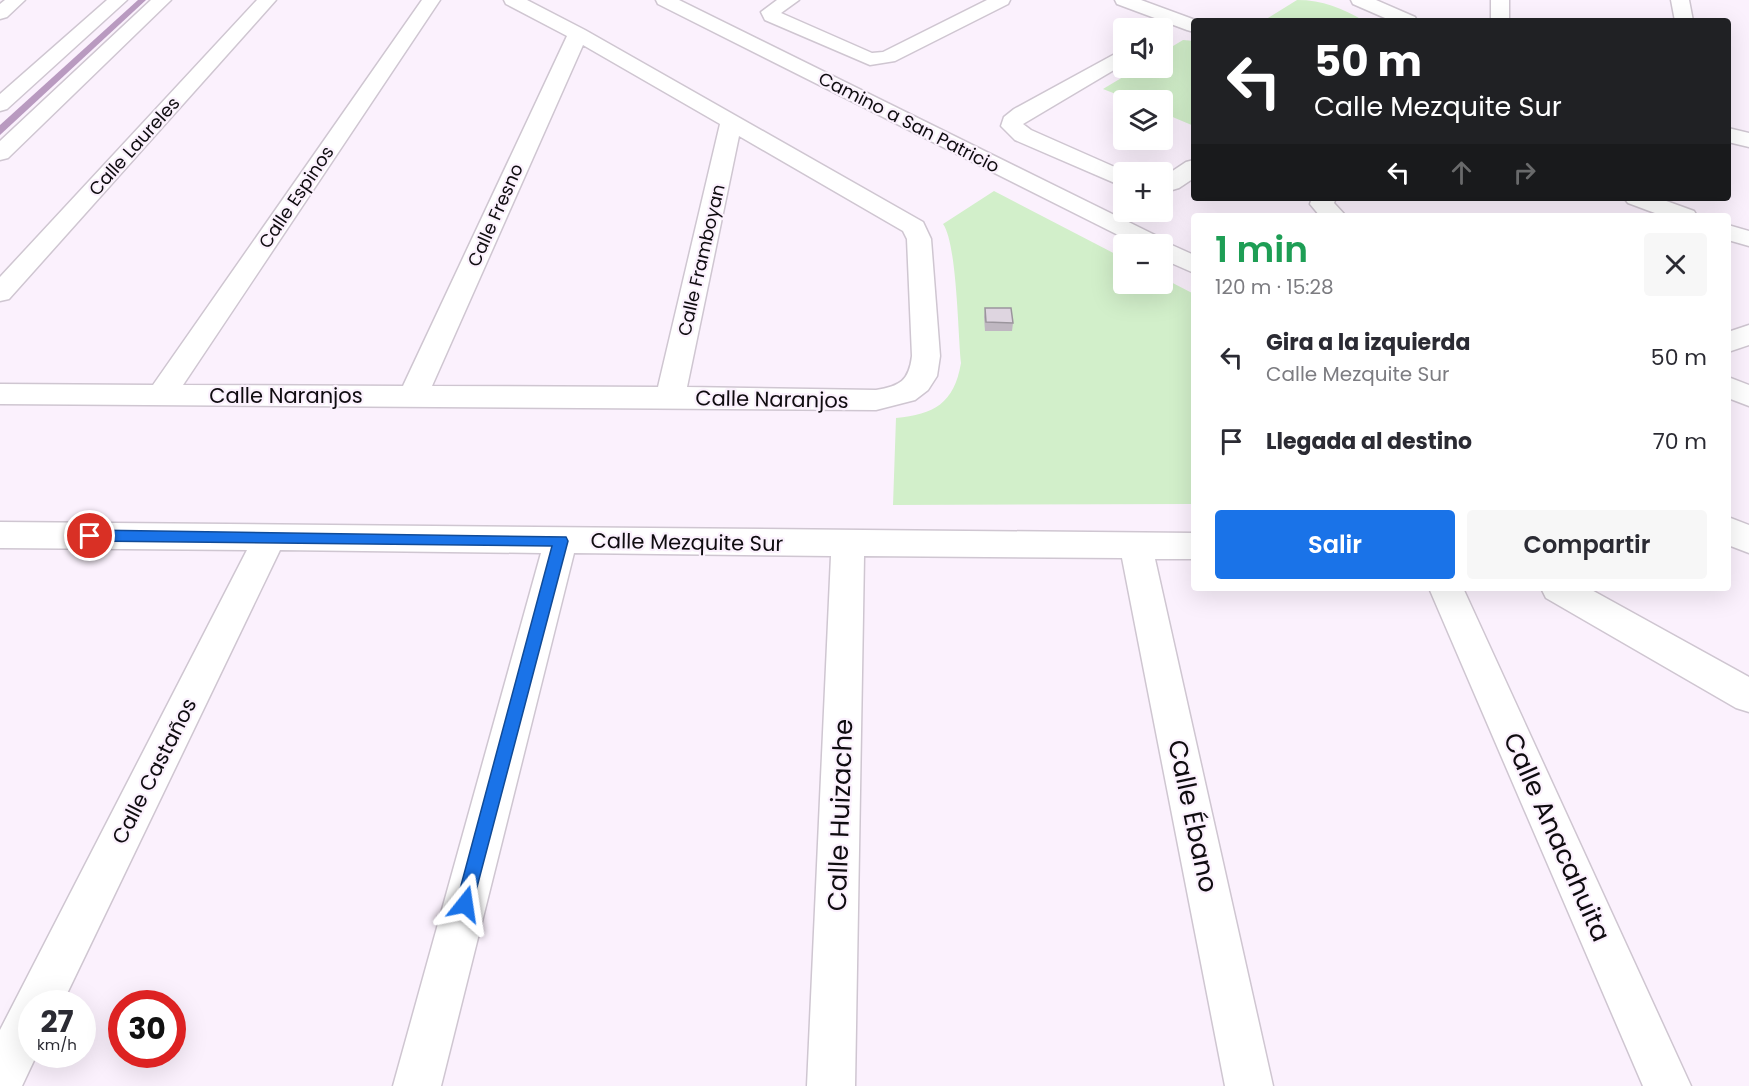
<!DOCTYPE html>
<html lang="es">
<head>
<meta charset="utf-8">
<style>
	body { margin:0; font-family:Poppins,sans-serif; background:#f7f7f7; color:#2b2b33; height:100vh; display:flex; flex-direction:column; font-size:22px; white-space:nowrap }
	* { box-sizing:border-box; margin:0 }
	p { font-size:20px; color:#7c7c81 }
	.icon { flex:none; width:33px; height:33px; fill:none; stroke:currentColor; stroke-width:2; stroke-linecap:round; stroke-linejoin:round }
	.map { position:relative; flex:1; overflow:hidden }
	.panel { position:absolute; left:1191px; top:213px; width:540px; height:378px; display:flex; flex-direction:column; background:#fff; border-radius:6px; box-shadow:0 6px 24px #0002 }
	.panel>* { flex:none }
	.top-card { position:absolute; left:1191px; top:18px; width:540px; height:183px; border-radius:6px; box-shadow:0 6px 24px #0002; background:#202124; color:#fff; overflow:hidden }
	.tools { position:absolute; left:1113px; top:18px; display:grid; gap:12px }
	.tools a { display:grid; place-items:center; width:60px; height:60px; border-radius:6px; background:#fff; box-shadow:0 6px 24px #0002; font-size:30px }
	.speed { position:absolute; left:18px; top:990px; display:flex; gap:12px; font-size:30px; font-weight:700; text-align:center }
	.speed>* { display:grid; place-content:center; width:78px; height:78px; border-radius:50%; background:#fff; box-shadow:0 6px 24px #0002; line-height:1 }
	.speed small { font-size:15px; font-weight:400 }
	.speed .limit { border:9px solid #d22; background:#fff; color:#111 }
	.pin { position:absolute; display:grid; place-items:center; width:51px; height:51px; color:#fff; margin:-26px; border:3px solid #fff; border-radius:50%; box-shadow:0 2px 6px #0007 }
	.me { position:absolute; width:66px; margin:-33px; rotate:15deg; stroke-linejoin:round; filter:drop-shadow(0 0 4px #0008) }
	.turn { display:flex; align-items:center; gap:21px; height:126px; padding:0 24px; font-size:27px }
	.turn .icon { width:78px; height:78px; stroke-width:2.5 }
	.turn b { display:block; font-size:42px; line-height:51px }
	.lanes { display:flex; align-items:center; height:57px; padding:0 24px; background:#0003; justify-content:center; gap:30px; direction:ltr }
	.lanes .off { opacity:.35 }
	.round { display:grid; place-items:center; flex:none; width:63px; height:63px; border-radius:6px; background:#f7f7f7 }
	.overview { display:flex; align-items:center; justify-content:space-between; height:102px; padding:0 24px }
	h1 { font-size:36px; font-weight:600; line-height:45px; color:#1e9e55 }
	.primary-button { display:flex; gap:12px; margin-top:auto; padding:12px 24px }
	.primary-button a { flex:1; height:69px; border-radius:6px; background:#1a73e8; color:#fff; font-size:24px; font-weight:600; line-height:69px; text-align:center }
	.primary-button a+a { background:#f7f7f7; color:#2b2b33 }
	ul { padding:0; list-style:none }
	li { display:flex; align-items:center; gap:18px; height:84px; padding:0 24px }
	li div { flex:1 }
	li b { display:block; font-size:22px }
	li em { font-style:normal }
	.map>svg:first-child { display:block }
	.green { fill:#d2efca }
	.water { fill:#b99ac0 }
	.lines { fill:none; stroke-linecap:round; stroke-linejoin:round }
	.street-casing { stroke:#cfc6d1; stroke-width:3 }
	.street { fill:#fff; fill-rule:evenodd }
	.wall { fill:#bfb7c1 }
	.building { fill:#ded5e0; stroke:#9b959d; stroke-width:1.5 }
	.route { fill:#1a73e8; stroke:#114b97; stroke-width:1.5 }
	.labels { text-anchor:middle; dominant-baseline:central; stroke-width:4.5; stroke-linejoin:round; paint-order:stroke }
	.far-street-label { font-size:18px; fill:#0f0c10; stroke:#fbf1fd }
	.street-label { font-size:21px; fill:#0f0c10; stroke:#fbf1fd }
	.near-street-label { font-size:26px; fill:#0f0c10; stroke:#fbf1fd }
</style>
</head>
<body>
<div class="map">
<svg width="1749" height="1086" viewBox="0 0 1749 1086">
	<rect width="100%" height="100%" fill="#fbf1fd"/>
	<path class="green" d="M1297,0C1323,0 1342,8 1364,21H1263Z
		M1183,40L1194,41V126L1163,113L1162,100H1131L1103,89L1138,68H1162L1163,52Z
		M994,191L1123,258L1124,284H1162L1163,278L1194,294V504L893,505L896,418C934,414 954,404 961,363C958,335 957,243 943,224Z"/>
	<path class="water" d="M138,0H146L0,135V125Z"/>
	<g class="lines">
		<defs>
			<path id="street" d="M5,0H25L7,17L0,19V4Z
				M107,0H127L7,109L0,111V94Z
				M151,0H171L8,158L0,160V141Z
				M257,0H276L9,299L0,301V277Z
				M422,0H440L183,385L403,386L567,36L506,4L504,0H527L585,30L923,222L931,239L940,356L937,376L928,390L915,400L876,410L0,404V384L153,385ZM583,45L720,124L658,387L432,386ZM739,136L903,231L907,239L912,356C909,381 900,386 876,390L687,387Z
				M656,0H679L1163,239L1165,242L1194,255V273L1162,259V244H1136L658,4Z
				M777,0H799L781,13L872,53L883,52L987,0H1010L1008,4L895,61L870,65L765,20L761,12Z
				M1115,0H1141L1198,21H1194V32L1187,30L1117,4Z
				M1351,0H1376L1415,17L1417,21H1392L1353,4Z
				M1491,0H1509V21H1491Z
				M1671,0H1689L1693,21H1675Z
				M1124,49V64L1023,124L1031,130L1126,172H1124V187L1015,140L1001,126L1004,117L1014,109Z
				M1728,128L1749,133V147L1728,142Z
				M1194,160V178L1179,188L1162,193V178L1186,162Z
				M1312,198H1336L1334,203L1346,216H1320L1310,204Z
				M1624,198H1658L1694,211L1697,216H1663L1628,203Z
				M1728,225L1749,231V246L1728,240Z
				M1749,325V345L1728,352V332Z
				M1728,377L1749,385V406L1728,398Z
				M1728,517L1749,525V553L1728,545Z
				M0,522L1194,533V559H1155L1273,1086H1225L1122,558L864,556L855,1086H807L831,556L574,553L441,1086H393L541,553L280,550L62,1004H32V1054H37L22,1086H0V1030L247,550L0,548Z
				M1429,588H1463L1691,1086H1643Z
				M1541,588H1588L1749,677V712L1736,708L1546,598Z"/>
		</defs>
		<use href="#street" class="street-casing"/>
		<use href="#street" class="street"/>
	</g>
	<path class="wall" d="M985,308L1013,323L1012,331H985L984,317Z"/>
	<path class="building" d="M985,308H1011L1013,323L986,322Z"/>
	<path class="route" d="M90,530L566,537L568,541L471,910L465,913L459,910L456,904L552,546L90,541L83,536Z"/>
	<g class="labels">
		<g class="far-street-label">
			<text transform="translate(909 122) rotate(27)">Camino a San Patricio</text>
			<text transform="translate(134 146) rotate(-48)">Calle Laureles</text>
			<text transform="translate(296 197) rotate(-56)">Calle Espinos</text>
			<text transform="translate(495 215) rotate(-66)">Calle Fresno</text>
			<text transform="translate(701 260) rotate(-77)">Calle Framboyan</text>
		</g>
		<g class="street-label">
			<text x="286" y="395">Calle Naranjos</text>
			<text transform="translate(772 399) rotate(1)">Calle Naranjos</text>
			<text transform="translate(687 542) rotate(1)">Calle Mezquite Sur</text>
			<text transform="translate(154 771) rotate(-63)">Calle Castaños</text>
		</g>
		<g class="near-street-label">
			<text transform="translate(840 815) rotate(-88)">Calle Huizache</text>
			<text transform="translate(1193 816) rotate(78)">Calle Ébano</text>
			<text transform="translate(1557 837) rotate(66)">Calle Anacahuita</text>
		</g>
	</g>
</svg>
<div class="tools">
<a><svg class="icon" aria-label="sound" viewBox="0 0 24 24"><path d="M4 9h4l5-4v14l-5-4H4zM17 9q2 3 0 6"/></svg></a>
<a><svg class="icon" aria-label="layers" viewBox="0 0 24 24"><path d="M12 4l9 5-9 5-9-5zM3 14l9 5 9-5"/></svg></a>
<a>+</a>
<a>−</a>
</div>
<div class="speed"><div>27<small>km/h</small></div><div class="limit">30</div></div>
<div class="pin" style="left:90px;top:536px;background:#d93025"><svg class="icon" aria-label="arrive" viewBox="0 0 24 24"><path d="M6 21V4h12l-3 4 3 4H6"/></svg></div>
<svg class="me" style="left:465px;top:904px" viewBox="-20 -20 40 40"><path d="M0-17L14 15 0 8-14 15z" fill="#1a73e8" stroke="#fff" stroke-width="4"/></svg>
<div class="top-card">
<div class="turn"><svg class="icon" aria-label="left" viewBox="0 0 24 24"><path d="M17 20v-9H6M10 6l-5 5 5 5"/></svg><div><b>50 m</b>Calle Mezquite Sur</div></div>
<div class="lanes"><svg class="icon" aria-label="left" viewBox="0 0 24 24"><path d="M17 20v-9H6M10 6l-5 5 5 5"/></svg><svg class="icon off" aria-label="ahead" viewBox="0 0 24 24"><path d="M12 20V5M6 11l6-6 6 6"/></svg><svg class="icon off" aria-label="right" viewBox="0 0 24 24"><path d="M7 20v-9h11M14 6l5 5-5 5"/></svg></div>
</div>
<section class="panel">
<div class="overview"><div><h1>1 min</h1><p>120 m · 15:28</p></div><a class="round"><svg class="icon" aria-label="close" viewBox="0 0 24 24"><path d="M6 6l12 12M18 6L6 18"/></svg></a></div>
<ul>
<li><svg class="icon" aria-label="left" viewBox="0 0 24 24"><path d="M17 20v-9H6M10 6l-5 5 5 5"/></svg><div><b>Gira a la izquierda</b><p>Calle Mezquite Sur</p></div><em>50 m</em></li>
<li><svg class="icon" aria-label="arrive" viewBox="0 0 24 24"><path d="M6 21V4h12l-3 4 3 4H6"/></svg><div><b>Llegada al destino</b></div><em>70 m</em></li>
</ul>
<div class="primary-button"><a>Salir</a><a>Compartir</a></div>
</section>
</div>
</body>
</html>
